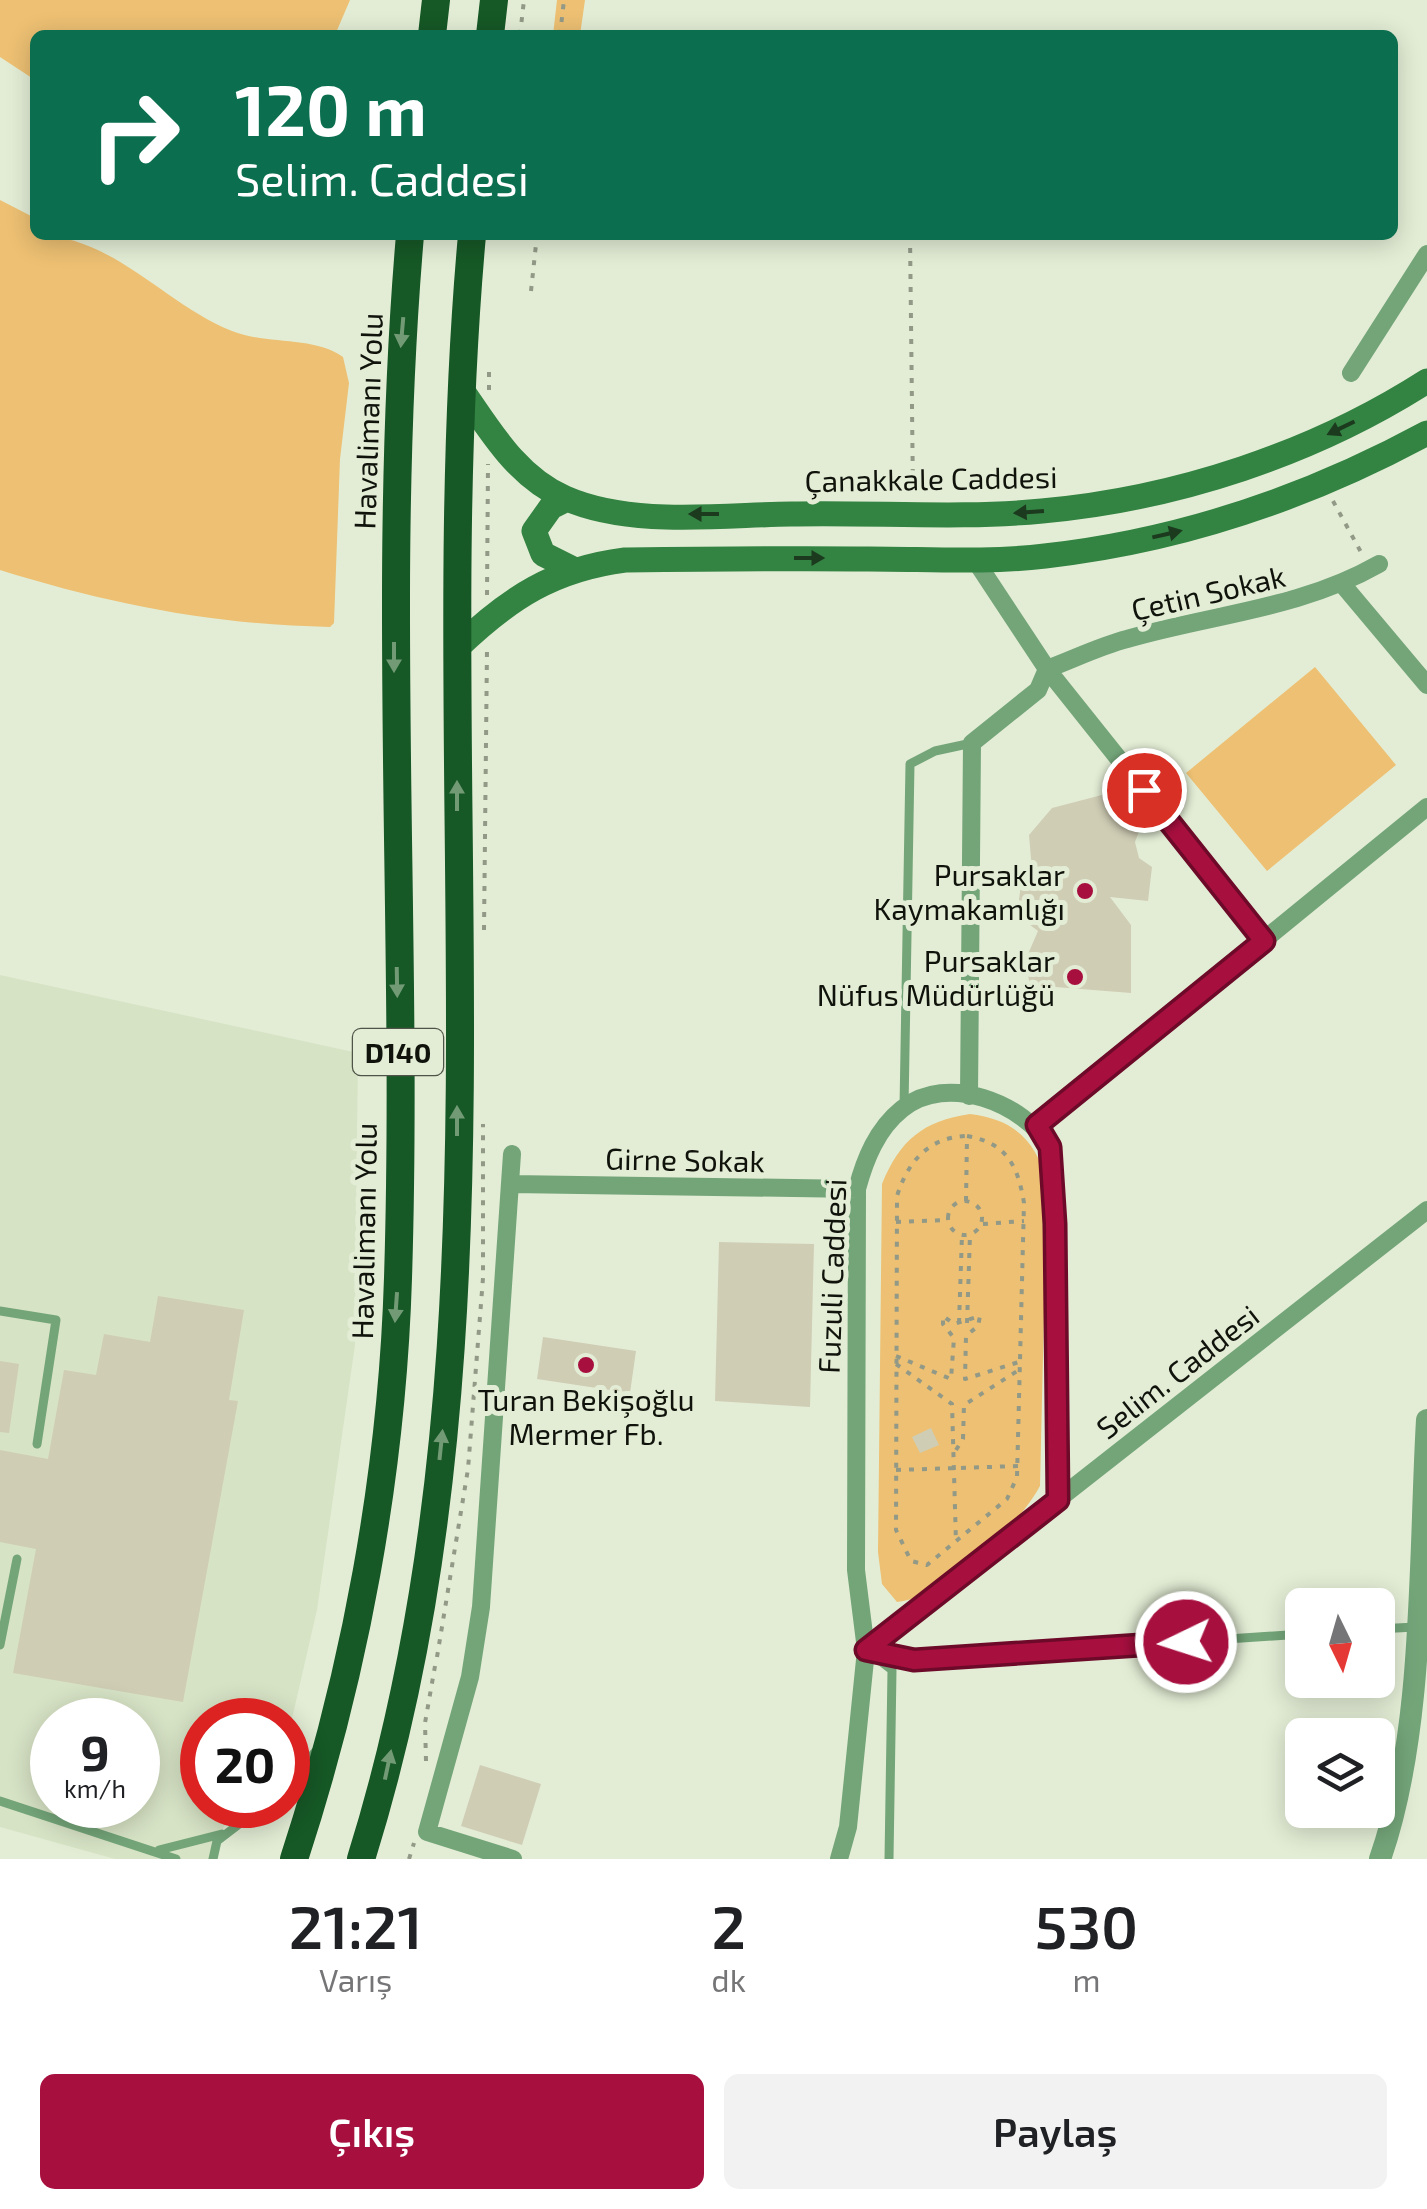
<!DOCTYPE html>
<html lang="tr">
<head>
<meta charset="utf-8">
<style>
	body { margin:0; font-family:"Exo 2",sans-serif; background:#f2f2f2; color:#202124; height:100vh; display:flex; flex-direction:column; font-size:38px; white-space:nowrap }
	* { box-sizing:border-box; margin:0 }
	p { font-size:32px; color:#757577 }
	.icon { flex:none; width:55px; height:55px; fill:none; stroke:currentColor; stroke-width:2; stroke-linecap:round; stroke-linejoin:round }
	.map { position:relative; height:1859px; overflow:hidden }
	.details { display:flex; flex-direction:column; background:#fff; flex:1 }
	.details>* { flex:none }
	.guide { position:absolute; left:30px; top:30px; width:1368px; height:210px; border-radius:15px; box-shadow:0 5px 25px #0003; background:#0b6e4f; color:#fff; overflow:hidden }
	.needle { width:65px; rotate:175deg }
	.buttons { position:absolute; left:1285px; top:1588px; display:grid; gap:20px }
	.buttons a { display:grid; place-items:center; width:110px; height:110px; border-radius:15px; background:#fff; box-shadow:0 5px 25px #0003; font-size:50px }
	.speed { position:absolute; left:30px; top:1698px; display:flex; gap:20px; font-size:50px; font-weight:700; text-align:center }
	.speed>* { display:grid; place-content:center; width:130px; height:130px; border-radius:50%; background:#fff; box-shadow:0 5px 25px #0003; line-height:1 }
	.speed small { font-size:25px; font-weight:400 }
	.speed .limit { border:15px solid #d22; background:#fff; color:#111 }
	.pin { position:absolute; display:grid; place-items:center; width:85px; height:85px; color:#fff; margin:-42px; border:5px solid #fff; border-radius:50%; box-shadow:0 2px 10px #0007 }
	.me { position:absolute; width:110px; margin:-55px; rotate:266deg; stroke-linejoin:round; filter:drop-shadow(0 0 8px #0008) }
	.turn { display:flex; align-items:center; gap:35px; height:210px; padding:0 40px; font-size:45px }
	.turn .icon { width:130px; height:130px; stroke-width:2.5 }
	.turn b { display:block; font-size:70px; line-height:85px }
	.eta { display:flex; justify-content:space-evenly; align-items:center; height:170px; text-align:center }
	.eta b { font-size:60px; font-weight:600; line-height:70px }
	.button { display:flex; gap:20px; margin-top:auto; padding:20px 40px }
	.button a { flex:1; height:115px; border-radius:15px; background:#a70f3f; color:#fff; font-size:40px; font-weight:600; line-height:115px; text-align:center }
	.button a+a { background:#f2f2f2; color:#202124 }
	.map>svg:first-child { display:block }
	.built { fill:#d7e3c5; fill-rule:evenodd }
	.green { fill:#edc073 }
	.building { fill:#d0cdb5 }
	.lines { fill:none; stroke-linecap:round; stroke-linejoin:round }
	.path { stroke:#929987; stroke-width:4; stroke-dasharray:5 8; stroke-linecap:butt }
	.service { stroke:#74a579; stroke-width:9 }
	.minor { stroke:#74a579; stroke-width:18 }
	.tertiary { stroke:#74a579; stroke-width:22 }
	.secondary { stroke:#338342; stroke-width:25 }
	.trunk { stroke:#165826; stroke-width:28 }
	.oneway { fill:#729b75 }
	.oneway2 { fill:#1c3a1e }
	.route-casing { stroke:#6d0a29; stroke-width:25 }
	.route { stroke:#a70f3f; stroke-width:18 }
	.poi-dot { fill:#a70f3f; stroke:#e3edd5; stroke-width:4 }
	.labels { text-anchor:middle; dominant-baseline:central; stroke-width:10; stroke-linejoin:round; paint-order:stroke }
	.shield { fill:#e3edd5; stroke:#4f5448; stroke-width:2.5 }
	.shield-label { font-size:28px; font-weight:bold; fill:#10130b }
	.street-label { font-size:30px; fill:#10130b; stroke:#e3edd5 }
	.poi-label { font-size:30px; fill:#10130b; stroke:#e3edd5; text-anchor:end }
</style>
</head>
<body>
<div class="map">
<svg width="1427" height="1859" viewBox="0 0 1427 1859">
	<rect width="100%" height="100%" fill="#e3edd5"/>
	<path class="built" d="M0,975L358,1053L355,1345L317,1610L288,1736V1720H202V1805H247L224,1826L210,1859H115L0,1827ZM52,1720H138V1805H52Z"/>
	<path class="green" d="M0,0H350L335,35H35V80L0,57Z
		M557,0H585L580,35H553Z
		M0,200L35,218V235C113,235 164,304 232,331C266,345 314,336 343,357L349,383L340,459L334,623L330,627C215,625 109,604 0,570Z
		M1315,667L1396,765L1267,871L1186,773Z
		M970,1114C1013,1119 1036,1140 1047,1182L1040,1486C1018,1527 944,1598 897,1602L882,1584L878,1552L882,1184C900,1140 923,1121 970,1114Z"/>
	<path class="building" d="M1121,790L1124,803L1135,800L1141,807L1144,818L1135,842L1139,858L1152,867L1148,901L1110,897L1131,925V993L1030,985L1025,961L1038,931L1017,915L1021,884L1032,870L1029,835L1052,808Z
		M719,1242L814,1244L810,1407L715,1401Z
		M158,1296L244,1310L229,1400L238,1401L183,1702L13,1673L36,1549L0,1542V1450L48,1459L64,1370L96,1375L104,1334L150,1342Z
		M543,1337L636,1351L630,1393L537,1379Z
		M0,1361L19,1364L9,1433L0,1432Z
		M931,1428L939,1445L920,1453L912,1437Z
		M480,1765L541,1784L522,1845L461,1826Z"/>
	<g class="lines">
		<path class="path" d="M520,35L524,0
			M560,35L564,0
			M910,235L913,493
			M531,291L537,235
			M489,390V369
			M1333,501L1362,554
			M487,595L488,464
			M484,930L487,649
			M967,1136C1007,1143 1018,1166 1024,1203L1017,1477L1007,1499L927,1565L911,1561L896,1530L897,1196C908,1161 929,1137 967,1136Z
			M966,1201L967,1136
			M948 1218a17 17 0 1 1 34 0a17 17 0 1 1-34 0Z
			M896,1222L948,1220
			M983,1224L1024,1221
			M959,1323L962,1235
			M967,1323L970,1235
			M896,1356L951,1379L954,1338L943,1324V1316L954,1324L980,1316L978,1326L966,1336L965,1379L1022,1361
			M896,1364L952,1404L956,1543
			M956,1450L963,1439L964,1405L1022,1368
			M896,1470L1019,1466
			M437,1657L468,1469L483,1278V1124
			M426,1761L425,1723L435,1666
			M409,1859L414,1843"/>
		<path class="service" d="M904,1107L910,764L935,751L972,743
			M0,1311L56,1320L37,1444
			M1378,1629L1415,1627
			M0,1645L17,1559
			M869,1651L914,1660L1302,1634
			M870,1653L892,1670L889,1859
			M288,1782L316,1751
			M0,1801L176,1859
			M159,1850L222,1834
			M213,1859L217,1841L264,1805"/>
		<path class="minor" d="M1351,373L1427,254
			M1343,585L1427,685
			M1264,941L1047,669C1074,659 1100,646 1127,639C1213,614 1300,609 1379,564
			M969,1096L972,743L1038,690L1047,669L975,560
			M1037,1125L1427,807
			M512,1154L481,1607L470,1677L427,1832L513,1859
			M512,1184L857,1189
			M866,1650L1427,1210
			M839,1859L848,1827L866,1650L856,1570L857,1189C865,1159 877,1129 902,1109C947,1072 1025,1104 1050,1147L1058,1500"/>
		<path class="tertiary" d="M1380,1859C1425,1731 1419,1556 1427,1420"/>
		<path class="secondary" d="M462,390C491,432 517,477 565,498C631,527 720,515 791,514C874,512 959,519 1042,511C1176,499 1313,454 1427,381
			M567,499L551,507L534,531L543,554L573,569
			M458,647C509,598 554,569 625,560C707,559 788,558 869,559C928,559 987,563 1045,556C1179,541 1309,497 1427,433"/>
		<path class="trunk" d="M432,35L436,0
			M490,35L494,0
			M294,1859C355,1673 392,1474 398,1278C409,930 380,583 410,235
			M361,1859C526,1333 423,774 472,235"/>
	</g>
	<defs><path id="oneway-solid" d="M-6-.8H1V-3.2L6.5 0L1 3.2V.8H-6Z" transform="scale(2.5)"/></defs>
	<g class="oneway">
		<use href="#oneway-solid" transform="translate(402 332) rotate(95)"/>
		<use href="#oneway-solid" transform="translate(394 657) rotate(90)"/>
		<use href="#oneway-solid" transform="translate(457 796) rotate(-90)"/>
		<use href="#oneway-solid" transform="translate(397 982) rotate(89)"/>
		<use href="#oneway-solid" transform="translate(457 1121) rotate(-90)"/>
		<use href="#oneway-solid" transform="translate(396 1307) rotate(94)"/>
		<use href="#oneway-solid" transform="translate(441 1445) rotate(-84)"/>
		<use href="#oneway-solid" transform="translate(388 1765) rotate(-78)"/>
	</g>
	<g class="oneway2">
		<use href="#oneway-solid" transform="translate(1341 428) rotate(154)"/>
		<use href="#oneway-solid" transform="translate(1029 512) rotate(176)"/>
		<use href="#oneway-solid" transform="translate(704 514) rotate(-180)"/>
		<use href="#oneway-solid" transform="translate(1167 534) rotate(-13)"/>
		<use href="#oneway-solid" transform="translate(809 558)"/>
	</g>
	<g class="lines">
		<defs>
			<path id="route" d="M1144,790L1264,941L1037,1125L1050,1147L1055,1224L1058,1500L866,1650L914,1660L1186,1642"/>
		</defs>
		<use href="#route" class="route-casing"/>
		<use href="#route" class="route"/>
	</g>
	<g class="poi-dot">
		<circle cx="1085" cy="891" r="10"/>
		<circle cx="1075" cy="977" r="10"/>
		<circle cx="586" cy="1365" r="10"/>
	</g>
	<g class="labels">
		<rect class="shield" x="353" y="1029" width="90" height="46" rx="8"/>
		<g class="shield-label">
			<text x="398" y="1052">D140</text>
		</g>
		<g class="street-label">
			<text transform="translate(367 421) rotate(-88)">Havalimanı Yolu</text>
			<text transform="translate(931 478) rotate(-1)">Çanakkale Caddesi</text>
			<text transform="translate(1208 592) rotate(-13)">Çetin Sokak</text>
			<text transform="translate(685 1159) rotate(1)">Girne Sokak</text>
			<text transform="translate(363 1231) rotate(-89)">Havalimanı Yolu</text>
			<text transform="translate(831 1276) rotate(-88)">Fuzuli Caddesi</text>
			<text transform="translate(1177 1371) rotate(-38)">Selim. Caddesi</text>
		</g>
		<g class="poi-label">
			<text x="1065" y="874">Pursaklar<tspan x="1065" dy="34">Kaymakamlığı</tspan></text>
			<text x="1055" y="960">Pursaklar<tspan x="1055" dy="34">Nüfus Müdürlüğü</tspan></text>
			<text x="586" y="1399" text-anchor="middle">Turan Bekişoğlu<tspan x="586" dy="34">Mermer Fb.</tspan></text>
		</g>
	</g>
</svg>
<div class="buttons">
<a><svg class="needle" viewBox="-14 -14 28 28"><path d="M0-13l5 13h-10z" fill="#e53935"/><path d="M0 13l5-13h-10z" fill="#757577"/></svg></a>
<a><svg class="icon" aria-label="layers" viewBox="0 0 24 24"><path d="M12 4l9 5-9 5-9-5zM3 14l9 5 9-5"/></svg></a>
</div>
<div class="speed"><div>9<small>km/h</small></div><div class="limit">20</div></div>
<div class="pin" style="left:1144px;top:790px;background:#d93025"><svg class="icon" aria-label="arrive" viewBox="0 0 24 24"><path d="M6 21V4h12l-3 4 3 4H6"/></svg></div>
<svg class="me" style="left:1186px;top:1642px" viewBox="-20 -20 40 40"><circle r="17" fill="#a70f3f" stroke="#fff" stroke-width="3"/><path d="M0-11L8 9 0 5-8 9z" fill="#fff"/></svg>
<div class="guide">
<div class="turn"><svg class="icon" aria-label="right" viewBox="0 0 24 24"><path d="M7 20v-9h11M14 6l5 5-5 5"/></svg><div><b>120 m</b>Selim. Caddesi</div></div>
</div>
</div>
<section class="details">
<div class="eta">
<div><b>21:21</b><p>Varış</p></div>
<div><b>2</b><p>dk</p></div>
<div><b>530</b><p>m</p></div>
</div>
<div class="button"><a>Çıkış</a><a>Paylaş</a></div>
</section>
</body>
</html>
